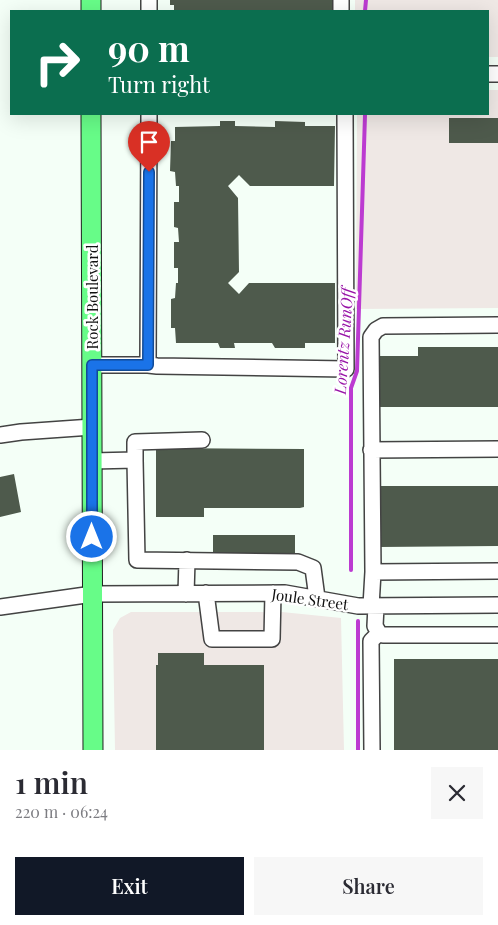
<!DOCTYPE html>
<html lang="en">
<head>
<meta charset="utf-8">
<style>
	body { margin:0; font-family:"Playfair Display",serif; background:#f7f7f7; color:#2b2b33; height:100vh; display:flex; flex-direction:column; font-size:19px; white-space:nowrap }
	* { box-sizing:border-box; margin:0 }
	p { font-size:16px; color:#7c7c81 }
	.icon { flex:none; width:28px; height:28px; fill:none; stroke:currentColor; stroke-width:2; stroke-linecap:round; stroke-linejoin:round }
	.map { position:relative; height:750px; overflow:hidden }
	.drawer { display:flex; flex-direction:column; background:#fff; flex:1 }
	.drawer>* { flex:none }
	.guide { position:absolute; left:10px; top:10px; width:479px; height:105px; border-radius:0px; box-shadow:0 5px 20px #0002; background:#0b6e4f; color:#fff; overflow:hidden }
	.pin { position:absolute; display:grid; place-items:center; width:42px; height:42px; color:#fff; margin:-51px -21px; border-radius:50% 50% 50% 0; rotate:-45deg; box-shadow:0 0 5px #0007 }
	.pin .icon { rotate:45deg }
	.me { position:absolute; width:55px; margin:-28px; rotate:0deg; stroke-linejoin:round; filter:drop-shadow(0 0 4px #0008) }
	.turn { display:flex; align-items:center; gap:18px; height:105px; padding:0 15px; font-size:22px }
	.turn .icon { width:65px; height:65px; stroke-width:2.5 }
	.turn b { display:block; font-size:35px; line-height:42px }
	.round { display:grid; place-items:center; flex:none; width:52px; height:52px; border-radius:0px; background:#f7f7f7 }
	.summary { display:flex; align-items:center; justify-content:space-between; height:85px; padding:0 15px }
	h1 { font-size:30px; font-weight:600; line-height:38px }
	.cta { display:flex; gap:10px; margin-top:auto; padding:10px 15px }
	.cta a { flex:1; height:58px; border-radius:0px; background:#111827; color:#fff; font-size:20px; font-weight:600; line-height:58px; text-align:center }
	.cta a+a { background:#f7f7f7; color:#2b2b33 }
	.map>svg:first-child { display:block }
	.industrial { fill:#efe8e5 }
	.lines { fill:none; stroke-linecap:round; stroke-linejoin:round }
	.stream { stroke:#bc3bd1; stroke-width:4 }
	.building { fill:#4e5a4c }
	.minor-casing { stroke:#434343; stroke-width:18 }
	.major-casing { stroke:#212121; stroke-width:21 }
	.minor { stroke:#fff; stroke-width:15 }
	.major { stroke:#67fc88; stroke-width:19 }
	.route-casing { stroke:#114b97; stroke-width:12 }
	.route { stroke:#1a73e8; stroke-width:9 }
	.labels { text-anchor:middle; dominant-baseline:central; stroke-width:5; stroke-linejoin:round; paint-order:stroke }
	.street-label { font-size:15px; fill:#101010; stroke:#fff }
	.water-label { font-size:16px; font-style:italic; fill:#9814a7; stroke:#fff }
</style>
</head>
<body>
<div class="map">
<svg width="498" height="750" viewBox="0 0 498 750">
	<rect width="100%" height="100%" fill="#f4fff7"/>
	<path class="industrial" d="M355,0H498V57H488V11H355Z
		M488,90H498V308L356,309L357,114H488Z
		M131,612H282L341,618L344,750H115L113,630L120,618Z"/>
	<g class="lines">
		<path class="stream" d="M365,11L366,0
			M351,570V388L357,371L365,115
			M358,750V621"/>
	</g>
	<path class="building" d="M170,0H335L334,11H174V5H170Z
		M449,118H498V143H449Z
		M220,121H235V126L275,127V121L305,122V126H335L334,186H250L239,175L228,186L238,198L239,272L228,283L239,294L249,283H335V343H305V348H275L272,343H234L235,348H220L218,343H176L175,328H171V299L175,298L176,283H178V268H174V242H179L178,228L174,227V202H179V186H176L175,172L170,171L171,141H175V127L220,126Z
		M418,347H498V407H380V356H418Z
		M156,448L304,449V507L300,508H204V517H156Z
		M14,474L21,512L0,517V477Z
		M379,486H498V546L379,547Z
		M213,535H295V557H213Z
		M158,653H204V665H264V750H156V665H158Z
		M394,659H498V750H394Z"/>
	<g class="lines">
		<defs>
			<path id="minor" d="M149,0V11
				M341,11V0
				M488,74H498
				M92,365H148L149,114
				M148,365L157,366L346,369L345,114
				M0,435L21,432L92,427
				M371,450L498,449
				M135,460V442L202,440
				M92,461L135,460L137,560L298,562L313,568L317,598
				M373,572L371,337L376,330L383,326L498,325
				M206,593L212,639H272L273,593
				M186,594L187,560
				M371,606L373,572L498,571
				M376,606L375,626L379,633L383,635H498
				M0,607L93,594L285,593L358,606L498,605
				M372,750L371,641L379,633"/>
			<path id="major" d="M91,0V11
				M91,114L93,750"/>
		</defs>
		<use href="#minor" class="minor-casing"/>
		<use href="#major" class="major-casing"/>
		<use href="#minor" class="minor"/>
		<use href="#major" class="major"/>
	</g>
	<g class="lines">
		<defs>
			<path id="route" d="M92,537V365H148L149,172"/>
		</defs>
		<use href="#route" class="route-casing"/>
		<use href="#route" class="route"/>
	</g>
	<g class="labels">
		<g class="street-label">
			<text transform="translate(92 297) rotate(-90)">Rock Boulevard</text>
			<text transform="translate(310 599) rotate(8)">Joule Street</text>
		</g>
		<g class="water-label">
			<text transform="translate(343 341) rotate(-86)">Lorentz RunOff</text>
		</g>
	</g>
</svg>
<div class="pin" style="left:149px;top:172px;background:#d93025"><svg class="icon" aria-label="arrive" viewBox="0 0 24 24"><path d="M6 21V4h12l-3 4 3 4H6"/></svg></div>
<svg class="me" style="left:92px;top:537px" viewBox="-20 -20 40 40"><circle r="17" fill="#1a73e8" stroke="#fff" stroke-width="3"/><path d="M0-11L8 9 0 5-8 9z" fill="#fff"/></svg>
<div class="guide">
<div class="turn"><svg class="icon" aria-label="right" viewBox="0 0 24 24"><path d="M7 20v-9h11M14 6l5 5-5 5"/></svg><div><b>90 m</b>Turn right</div></div>
</div>
</div>
<section class="drawer">
<div class="summary"><div><h1>1 min</h1><p>220 m · 06:24</p></div><a class="round"><svg class="icon" aria-label="close" viewBox="0 0 24 24"><path d="M6 6l12 12M18 6L6 18"/></svg></a></div>
<div class="cta"><a>Exit</a><a>Share</a></div>
</section>
</body>
</html>
